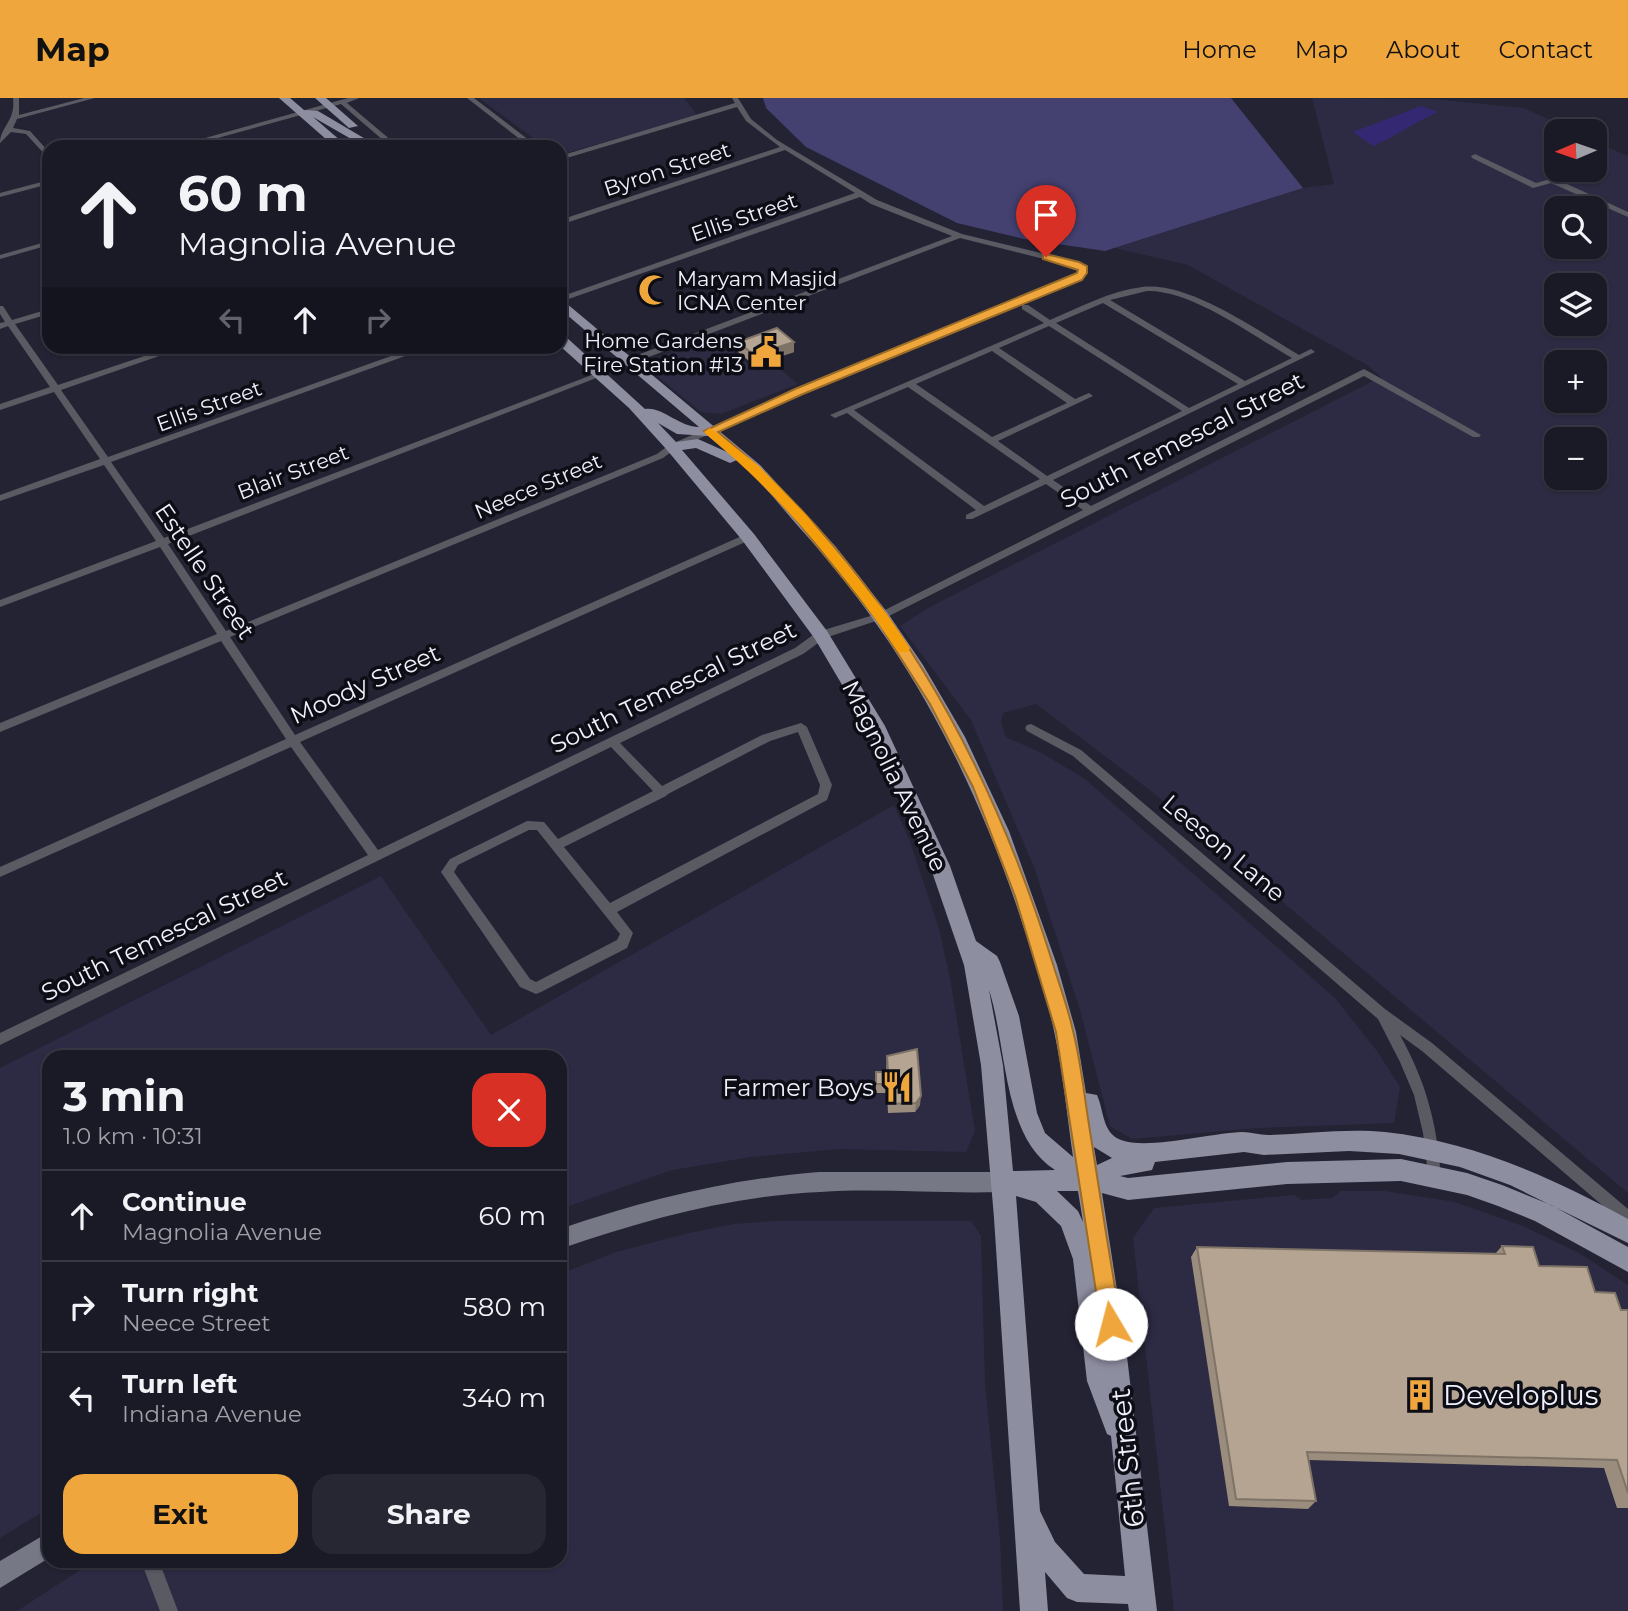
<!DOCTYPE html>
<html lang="en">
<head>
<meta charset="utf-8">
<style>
	body { margin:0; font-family:Montserrat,sans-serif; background:#272733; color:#f1f3f6; height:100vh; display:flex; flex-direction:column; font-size:26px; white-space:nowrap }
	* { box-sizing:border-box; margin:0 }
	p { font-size:23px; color:#9fa1a7 }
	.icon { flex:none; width:38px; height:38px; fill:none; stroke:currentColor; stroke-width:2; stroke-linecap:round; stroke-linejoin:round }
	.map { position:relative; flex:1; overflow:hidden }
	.side { position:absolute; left:42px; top:952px; width:525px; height:518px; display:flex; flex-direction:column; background:#1a1a27; border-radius:21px; box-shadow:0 2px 5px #0004,0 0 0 2px #383844 }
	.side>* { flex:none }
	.top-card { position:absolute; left:42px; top:42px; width:525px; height:214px; border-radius:21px; box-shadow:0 2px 5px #0004,0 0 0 2px #383844; background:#1a1a27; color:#f1f3f6; overflow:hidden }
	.needle { width:46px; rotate:268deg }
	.tools { position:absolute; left:1544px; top:21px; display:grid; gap:14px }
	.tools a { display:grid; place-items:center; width:63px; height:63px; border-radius:14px; background:#1a1a27; box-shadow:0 2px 5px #0004,0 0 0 2px #383844; font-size:35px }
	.pin { position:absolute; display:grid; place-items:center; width:60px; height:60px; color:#fff; margin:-72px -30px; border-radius:50% 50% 50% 0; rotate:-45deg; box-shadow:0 0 7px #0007 }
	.pin .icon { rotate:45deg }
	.me { position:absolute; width:77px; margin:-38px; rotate:352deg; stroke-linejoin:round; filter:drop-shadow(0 0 5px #0008) }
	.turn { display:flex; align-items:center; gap:24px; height:147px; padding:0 21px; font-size:32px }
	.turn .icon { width:91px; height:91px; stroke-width:2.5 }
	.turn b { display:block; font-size:49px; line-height:60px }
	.lanes { display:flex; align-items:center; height:66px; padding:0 21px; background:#0003; justify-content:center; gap:35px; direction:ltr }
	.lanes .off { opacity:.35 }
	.round { display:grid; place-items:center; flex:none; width:74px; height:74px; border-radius:21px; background:#272733 }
	.headline { display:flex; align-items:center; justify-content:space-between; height:119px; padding:0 21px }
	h1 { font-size:42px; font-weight:700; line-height:52px }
	.action { display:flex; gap:14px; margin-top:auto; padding:14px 21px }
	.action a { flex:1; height:80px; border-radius:21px; background:#efa73d; color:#111; font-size:28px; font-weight:700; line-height:80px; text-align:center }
	.action a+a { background:#272733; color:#f1f3f6 }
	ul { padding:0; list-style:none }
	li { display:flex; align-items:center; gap:21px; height:91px; padding:0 21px; border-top:2px solid #383844 }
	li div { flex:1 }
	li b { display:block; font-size:26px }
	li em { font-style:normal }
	header { display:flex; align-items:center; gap:42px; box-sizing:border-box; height:98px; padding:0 35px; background:#efa73d; color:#111 }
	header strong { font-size:33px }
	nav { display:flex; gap:38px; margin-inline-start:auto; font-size:24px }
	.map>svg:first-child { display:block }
	.built { fill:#2c2b43; fill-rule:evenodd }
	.green { fill:#444171 }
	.water { fill:#342873 }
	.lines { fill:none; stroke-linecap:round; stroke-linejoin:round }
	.minor { fill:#5a5a63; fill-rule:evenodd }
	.secondary { fill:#777886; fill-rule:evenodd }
	.primary { fill:#8e8ea1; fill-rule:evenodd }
	.wall { fill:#9b8d7d }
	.shaded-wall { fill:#7e7366 }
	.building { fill:#b4a491; stroke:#7e7366; stroke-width:2 }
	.route { fill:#efa73d; stroke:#9b6d28; stroke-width:2 }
	.slow { fill:#f59e0b }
	.labels { text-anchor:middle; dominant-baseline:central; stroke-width:7; stroke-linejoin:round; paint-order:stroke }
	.far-street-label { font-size:21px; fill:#f0f0fc; stroke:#0d0d15 }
	.far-poi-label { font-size:21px; fill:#f0f0fc; stroke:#0d0d15; text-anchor:start }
	.street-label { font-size:24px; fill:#f0f0fc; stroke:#0d0d15 }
	.poi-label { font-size:24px; fill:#f0f0fc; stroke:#0d0d15; text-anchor:end }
	.near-poi-label { font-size:28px; fill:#f0f0fc; stroke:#0d0d15; text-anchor:start }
	.near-street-label { font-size:28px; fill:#f0f0fc; stroke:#0d0d15 }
</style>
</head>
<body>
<header>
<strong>Map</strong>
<nav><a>Home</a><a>Map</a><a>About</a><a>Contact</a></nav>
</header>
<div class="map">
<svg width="1628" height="1513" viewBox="0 0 1628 1513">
	<rect width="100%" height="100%" fill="#232334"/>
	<path class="built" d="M479,0H684L697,17L560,57V49H545Z
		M1312,0L1433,1L1524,10L1574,33H1556V72H1594V43L1628,58V1095L1151,693L1036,606L1003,615L1001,625L1006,639L1042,655L1085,681L1335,900L1377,953L1400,989L1394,1025L1258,1030L1132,1041L1110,1028L1080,912L1034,769L971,622L900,528L928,510L1381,279L1367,267L1188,167L1115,150L1303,90L1334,86ZM1556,110H1594V149H1556ZM1556,187H1594V226H1556ZM1556,264H1594V303H1556ZM1556,341H1594V380H1556Z
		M714,239L757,273L774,266L798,286L721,316L701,314L651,273L657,260Z
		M894,707L909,741L939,831L950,880L975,1033L966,1054L838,1051L751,1059L672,1072L560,1111V959H49V1410L0,1440V970L381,778L491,937Z
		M1341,1093H1385L1455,1104L1523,1128L1579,1155L1628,1187V1513H1174L1133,1140L1154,1110L1294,1097L1302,1102L1332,1100Z
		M777,1123H971L981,1138L985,1286L1000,1440L1003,1513H17L83,1470L107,1468L116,1463H560V1176L616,1154L689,1135L734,1126Z"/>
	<path class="green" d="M763,0H1231L1303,90L1105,153L1024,141L957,125L806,49L766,10Z"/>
	<path class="water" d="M1421,8L1438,14C1415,24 1396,38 1373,48L1353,34Z"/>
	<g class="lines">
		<path class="minor" d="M13,0H19V17L84,0H95L17,21L13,30L30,33L49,54V61L26,36L11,34L0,45C0,29 16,23 13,0Z
			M348,0H359L347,5L399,49H391L341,6L185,49H173Z
			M467,0H474L538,49H530Z
			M732,0H738L751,21L777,42L877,102L962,136L1078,164L1087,171L1081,182L826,286L675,351L663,360L230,539L295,637L744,437H752V441L300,644L378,752L795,550L817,534L877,516L1083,412L1046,386L972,421H966V417L976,412L847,315L835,320L830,317L1044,225L1022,211V207H1028L1050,222C1080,209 1110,193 1142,189C1189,183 1258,233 1299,257L1311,251L1315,254L1053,382L1091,408L1364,271L1481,337L1479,339H1473L1364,278L885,520L825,540L803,556L620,645L662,688L762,637L801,625L807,629L832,687L827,702L617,814L633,835L627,850L541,894L536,896L520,889L441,774L450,761L527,723L544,724L558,741L653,693L611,649L0,947V935L368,757L291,649L0,779V769L286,641L221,543L0,634V625L217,536L160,449L0,509V502L156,443L104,367L0,403V397L100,361L54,294L0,312V306L50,289L8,228L0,231V225L5,224L0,216V208H3L12,222L49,211V216L15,226L58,287L174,248H188L61,292L108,359L419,248H433L111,364L164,440L597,275L604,277L168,446L226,533L657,356L669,347L820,282L1075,178L1079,172L1072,168L960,140L633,265H627V261L952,138L871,106L860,99L560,204V199L855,95L785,52L560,127V122L780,49L746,23L737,9L560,62V58L735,5ZM1147,193C1192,192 1253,238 1292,260L1245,283L1110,202ZM1103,205L1238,286L1189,310L1056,225ZM1049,228L1182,313L1047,378L998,343L1093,298L1089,295L1075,301L999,250ZM992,253L1067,305L992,339L916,286ZM908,289L1040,381L984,408L854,312ZM798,634L820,687L818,696L610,805L564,749L666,698L668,696L770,643ZM529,732H537L620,836L617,842L536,884L530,881L454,774L458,767Z
			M1475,56L1536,85L1554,80L1628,114V119L1551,85L1533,90L1472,60L1471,58Z
			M49,82V86L0,99V95Z
			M49,143V147L0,161V157Z
			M1031,626L1081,652L1385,911L1432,945L1628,1111V1127L1623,1125L1422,953L1400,937C1426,984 1437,1025 1441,1079L1439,1084L1434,1086L1429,1084L1423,1035L1414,997L1400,964L1378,921L1073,658L1027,633L1025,630L1027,627Z
			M141,1463H159L178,1513H160Z"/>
		<path class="secondary" d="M819,1074H1001L1008,1077L1011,1084L1008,1091L1001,1094C941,1096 880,1090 820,1094C730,1098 644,1122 560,1151V1131C645,1102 730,1081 819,1074Z
			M49,1434V1460L0,1490V1463Z"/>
		<path class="primary" d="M279,0H290L304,12L318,13L379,49H365L313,19L348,49H335Z
			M315,0H326L358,28L349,30Z
			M560,200L760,367L836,449L887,514L923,567L965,639L1009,733L1057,867L1076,934L1086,995L1097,997C1104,1012 1102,1035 1121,1042C1148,1052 1211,1035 1242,1034C1251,1034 1259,1037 1268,1037C1307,1036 1346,1030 1385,1034C1471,1043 1553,1080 1628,1121V1145L1510,1087L1460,1069L1399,1056L1349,1053L1264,1057L1244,1054L1155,1064L1152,1072L1120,1078L1128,1080L1287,1064L1401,1061L1467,1075L1502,1087L1551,1107L1628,1149V1174L1535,1123L1498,1108L1467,1097L1401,1083L1287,1086L1128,1102L1102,1095L1126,1250L1157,1513H1129L1128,1506L1077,1504L1067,1500L1045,1474L1048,1513H1020L994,1120L981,967L964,867L930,768L867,629L815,541L742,442L667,352L629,310L560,248V237L565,238L645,311C662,308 679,329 699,329L560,211ZM658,325L677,336L708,338L727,354L698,341L676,344ZM696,350L730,365L737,362C759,381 778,405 798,428C901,542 966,661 1016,806C1030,848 1045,890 1054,933C1063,974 1067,1017 1073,1059L1045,1035L1037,1015L1019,918L1000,864L997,858L976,843L950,768L885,628L827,533L754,436L682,352ZM989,892C1007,947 1002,1039 1055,1072L1013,1073L1003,967ZM1094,1049L1112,1060L1097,1067ZM1057,1093H1078L1083,1124L1078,1113ZM1016,1098L1036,1104L1061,1128L1073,1161L1087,1283L1107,1336L1111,1338L1125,1478L1084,1476L1055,1444L1040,1413Z"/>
	</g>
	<path class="wall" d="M738,244L794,254L754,267L738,254Z
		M887,958L920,1007L915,1014L888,1015L887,995H876V974H886Z
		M1502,1148L1539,1168L1595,1194L1621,1212H1628V1410H1617L1604,1370L1309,1362L1316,1403L1308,1411L1229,1408L1191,1159L1197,1149L1495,1156Z"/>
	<path class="shaded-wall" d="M794,244V254L754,267V257Z
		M921,998L920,1007L915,1014L916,1005Z"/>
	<path class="building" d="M777,230L794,244L754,257L738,244Z
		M917,951L921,998L916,1005L889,1006L888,986H876V974H888L887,958Z
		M1502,1148L1533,1149L1539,1168L1587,1169L1595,1194L1615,1195L1621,1212H1628V1395L1617,1362L1307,1354L1316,1403L1236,1401L1197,1149L1505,1156Z"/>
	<path class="route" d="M1046,156L1079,164L1087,168V175L1082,182L803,296L718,334C884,470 989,660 1052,863C1059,886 1068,909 1073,933C1081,964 1084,996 1089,1027C1099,1093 1110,1160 1121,1226L1118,1233L1111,1236L1104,1233L1101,1226L1056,934L1015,798L973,689L930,606L876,521L798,424L751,373L704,333L795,291L1077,175L1078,172L1043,161V157Z"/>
	<path class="slow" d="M710,330L759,368L807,418L886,515L910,550L908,554H898C844,473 781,398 706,336L704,334Z"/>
	<defs>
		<symbol id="mosque-bare" viewBox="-9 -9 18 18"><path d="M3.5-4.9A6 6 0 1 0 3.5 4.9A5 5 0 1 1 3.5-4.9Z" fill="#efa73d" stroke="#0d0d15" stroke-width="2.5" paint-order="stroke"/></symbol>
		<symbol id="civic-bare" viewBox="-9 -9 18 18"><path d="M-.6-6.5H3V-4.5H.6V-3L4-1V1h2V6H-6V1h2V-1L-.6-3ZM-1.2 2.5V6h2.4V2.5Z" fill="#efa73d" stroke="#0d0d15" stroke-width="2.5" paint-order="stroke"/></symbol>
		<symbol id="restaurant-bare" viewBox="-9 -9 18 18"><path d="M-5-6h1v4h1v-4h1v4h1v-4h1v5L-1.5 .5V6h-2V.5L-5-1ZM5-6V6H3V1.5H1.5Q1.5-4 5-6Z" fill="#efa73d" stroke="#0d0d15" stroke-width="2.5" paint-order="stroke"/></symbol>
		<symbol id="building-bare" viewBox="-9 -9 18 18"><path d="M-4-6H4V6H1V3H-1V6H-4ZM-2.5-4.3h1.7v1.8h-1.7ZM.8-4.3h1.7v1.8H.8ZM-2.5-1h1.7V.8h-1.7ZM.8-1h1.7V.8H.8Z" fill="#efa73d" stroke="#0d0d15" stroke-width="2.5" paint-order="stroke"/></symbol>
	</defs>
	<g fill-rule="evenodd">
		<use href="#mosque-bare" x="632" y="170" width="44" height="44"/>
		<use href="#civic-bare" x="744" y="232" width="44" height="44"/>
		<use href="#restaurant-bare" x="875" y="967" width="44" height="44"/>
		<use href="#building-bare" x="1398" y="1275" width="44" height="44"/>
	</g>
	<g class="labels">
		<g class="far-street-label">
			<text transform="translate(667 71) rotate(-18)">Byron Street</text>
			<text transform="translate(744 119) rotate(-19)">Ellis Street</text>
			<text transform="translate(209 308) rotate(-20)">Ellis Street</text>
			<text transform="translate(293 374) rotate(-21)">Blair Street</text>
			<text transform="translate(538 388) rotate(-23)">Neece Street</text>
		</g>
		<g class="far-poi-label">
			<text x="677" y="180">Maryam Masjid<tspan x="677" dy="24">ICNA Center</tspan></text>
			<text x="743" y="242" text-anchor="end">Home Gardens<tspan x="743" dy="24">Fire Station #13</tspan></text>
		</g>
		<g class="street-label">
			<text transform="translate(1182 342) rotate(-27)">South Temescal Street</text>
			<text transform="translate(205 473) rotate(56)">Estelle Street</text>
			<text transform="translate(365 586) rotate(-24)">Moody Street</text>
			<text transform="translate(673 589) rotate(-26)">South Temescal Street</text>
			<text transform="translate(895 678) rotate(64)">Magnolia Avenue</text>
			<text transform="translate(1224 750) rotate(40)">Leeson Lane</text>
			<text transform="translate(164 837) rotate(-26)">South Temescal Street</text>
		</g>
		<g class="poi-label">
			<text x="874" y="989">Farmer Boys</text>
		</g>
		<g class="near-poi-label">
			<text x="1443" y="1297">Developlus</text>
		</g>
		<g class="near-street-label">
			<text transform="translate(1127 1360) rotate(-96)">6th Street</text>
		</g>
	</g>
</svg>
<div class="tools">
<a><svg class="needle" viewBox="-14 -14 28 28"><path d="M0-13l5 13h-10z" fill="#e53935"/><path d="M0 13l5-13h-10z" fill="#9fa1a7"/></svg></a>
<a><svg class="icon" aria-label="search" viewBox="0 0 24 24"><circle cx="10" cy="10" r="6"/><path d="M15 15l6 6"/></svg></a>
<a><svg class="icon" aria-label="layers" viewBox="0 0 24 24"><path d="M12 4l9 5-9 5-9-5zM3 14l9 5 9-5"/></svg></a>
<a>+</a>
<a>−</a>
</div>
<div class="pin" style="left:1046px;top:159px;background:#d93025"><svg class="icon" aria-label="arrive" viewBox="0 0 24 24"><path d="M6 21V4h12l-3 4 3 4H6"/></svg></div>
<svg class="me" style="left:1111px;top:1226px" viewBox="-20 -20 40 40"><circle r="19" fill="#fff"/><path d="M0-13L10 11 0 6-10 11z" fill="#efa73d"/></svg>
<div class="top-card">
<div class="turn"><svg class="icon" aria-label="ahead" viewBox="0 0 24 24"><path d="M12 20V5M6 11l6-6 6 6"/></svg><div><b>60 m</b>Magnolia Avenue</div></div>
<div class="lanes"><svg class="icon off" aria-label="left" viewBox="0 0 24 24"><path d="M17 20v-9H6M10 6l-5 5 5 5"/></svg><svg class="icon" aria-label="ahead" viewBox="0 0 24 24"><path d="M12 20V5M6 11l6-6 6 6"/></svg><svg class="icon off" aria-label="right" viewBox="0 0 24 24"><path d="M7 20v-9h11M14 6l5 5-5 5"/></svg></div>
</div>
<section class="side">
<div class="headline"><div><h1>3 min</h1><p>1.0 km · 10:31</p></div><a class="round" style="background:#d93025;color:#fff"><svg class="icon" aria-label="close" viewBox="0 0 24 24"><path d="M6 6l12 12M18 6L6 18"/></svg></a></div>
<ul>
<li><svg class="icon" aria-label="ahead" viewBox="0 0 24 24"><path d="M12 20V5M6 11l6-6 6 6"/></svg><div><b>Continue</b><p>Magnolia Avenue</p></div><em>60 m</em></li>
<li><svg class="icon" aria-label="right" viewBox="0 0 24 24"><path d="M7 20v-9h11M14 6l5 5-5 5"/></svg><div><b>Turn right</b><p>Neece Street</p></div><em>580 m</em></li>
<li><svg class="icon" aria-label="left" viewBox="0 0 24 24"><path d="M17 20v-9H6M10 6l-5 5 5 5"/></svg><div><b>Turn left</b><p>Indiana Avenue</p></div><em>340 m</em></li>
</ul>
<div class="action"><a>Exit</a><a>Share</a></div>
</section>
</div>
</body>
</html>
